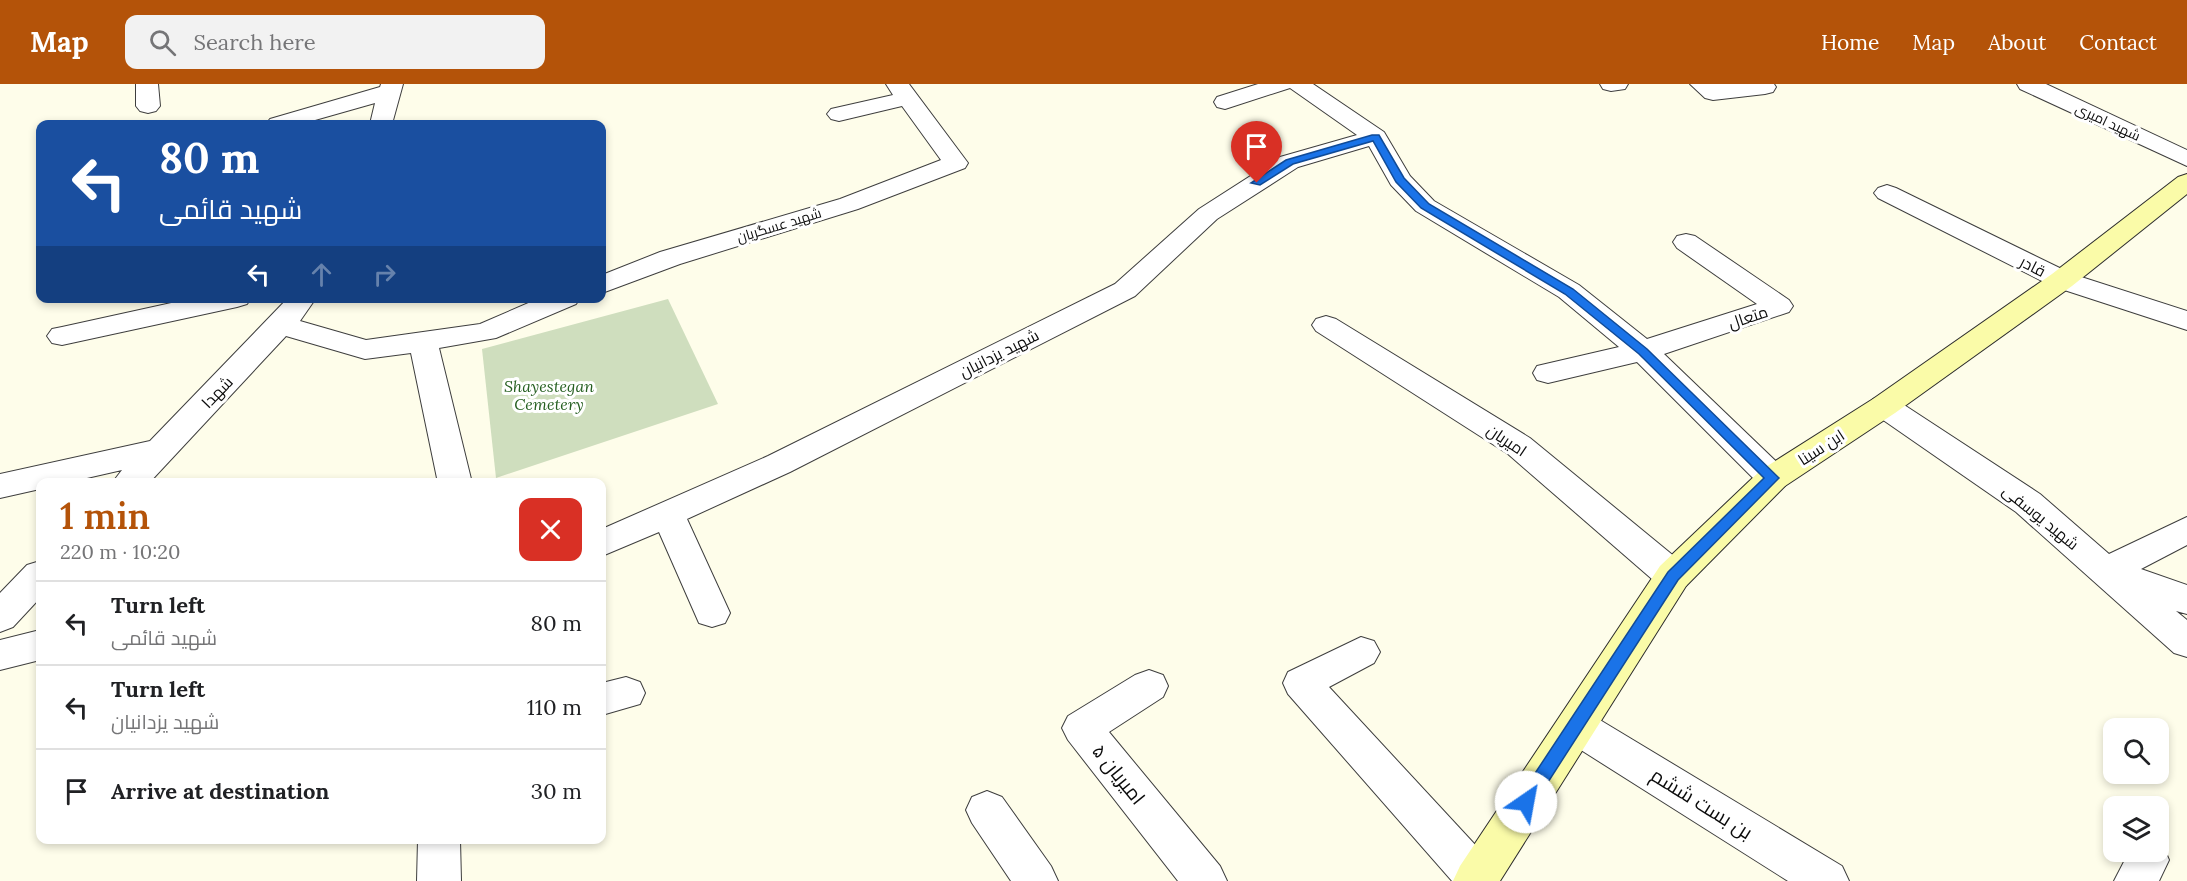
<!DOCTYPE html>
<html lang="en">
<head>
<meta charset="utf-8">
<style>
	body { margin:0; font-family:Lora,Cairo,serif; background:#f2f2f2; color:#202124; height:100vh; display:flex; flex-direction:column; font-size:22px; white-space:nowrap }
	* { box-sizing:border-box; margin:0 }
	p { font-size:20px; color:#757577 }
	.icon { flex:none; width:33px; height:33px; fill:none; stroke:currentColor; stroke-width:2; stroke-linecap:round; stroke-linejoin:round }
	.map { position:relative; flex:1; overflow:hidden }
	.drawer { position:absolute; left:36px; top:394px; width:570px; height:366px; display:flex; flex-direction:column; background:#fff; border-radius:12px; box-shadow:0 3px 9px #0003 }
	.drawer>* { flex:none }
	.banner { position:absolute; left:36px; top:36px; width:570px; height:183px; border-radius:12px; box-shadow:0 3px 9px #0003; background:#1a4fa0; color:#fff; overflow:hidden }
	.fabs { position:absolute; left:2103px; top:634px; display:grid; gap:12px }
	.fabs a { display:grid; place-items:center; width:66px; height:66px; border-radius:12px; background:#fff; box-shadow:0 3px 9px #0003; font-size:30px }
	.pin { position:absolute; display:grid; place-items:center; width:51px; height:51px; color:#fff; margin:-62px -26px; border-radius:50% 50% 50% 0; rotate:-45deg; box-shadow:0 0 6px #0007 }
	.pin .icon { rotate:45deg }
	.me { position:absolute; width:66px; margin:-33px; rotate:33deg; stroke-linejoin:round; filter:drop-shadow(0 0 4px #0008) }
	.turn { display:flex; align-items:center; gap:21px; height:126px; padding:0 24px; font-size:27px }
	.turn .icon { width:78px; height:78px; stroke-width:2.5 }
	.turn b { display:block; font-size:42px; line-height:51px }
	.lanes { display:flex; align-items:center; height:57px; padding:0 24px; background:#0003; justify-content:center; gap:30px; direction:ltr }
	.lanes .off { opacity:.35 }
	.round { display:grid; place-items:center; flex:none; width:63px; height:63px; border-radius:12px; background:#f2f2f2 }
	.overview { display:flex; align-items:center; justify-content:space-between; height:102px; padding:0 24px }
	h1 { font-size:36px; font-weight:600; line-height:45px; color:#b45309 }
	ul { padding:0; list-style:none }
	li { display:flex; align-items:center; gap:18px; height:84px; padding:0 24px; border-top:2px solid #e0e0e0 }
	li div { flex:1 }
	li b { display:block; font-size:22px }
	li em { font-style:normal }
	header { display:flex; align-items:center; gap:36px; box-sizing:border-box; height:84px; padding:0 30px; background:#b45309; color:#fff }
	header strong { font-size:28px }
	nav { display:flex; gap:33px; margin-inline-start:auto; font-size:21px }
	.search { width:420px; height:54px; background:#f2f2f2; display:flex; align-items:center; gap:15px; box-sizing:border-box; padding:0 21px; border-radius:12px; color:#757577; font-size:22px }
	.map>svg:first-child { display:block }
	.cemetery { fill:#cfdebe }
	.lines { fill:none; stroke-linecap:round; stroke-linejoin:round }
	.minor-casing { stroke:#3e3e3e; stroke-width:2 }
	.secondary-casing { stroke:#2d2d2d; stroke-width:2 }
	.minor { fill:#fff; fill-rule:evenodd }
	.secondary { fill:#fafba8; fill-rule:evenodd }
	.route { fill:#1a73e8; stroke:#114b97; stroke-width:1.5 }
	.labels { text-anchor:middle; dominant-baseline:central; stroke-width:6; stroke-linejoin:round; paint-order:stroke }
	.far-street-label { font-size:14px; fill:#0b0b0b; stroke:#fff }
	.street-label { font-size:16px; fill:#0b0b0b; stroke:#fff }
	.park-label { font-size:16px; font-style:italic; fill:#255f20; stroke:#fff }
	.near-street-label { font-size:20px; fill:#0b0b0b; stroke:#fff }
</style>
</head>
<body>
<header>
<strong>Map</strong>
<div class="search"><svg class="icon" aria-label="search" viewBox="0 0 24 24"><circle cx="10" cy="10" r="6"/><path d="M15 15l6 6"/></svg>Search here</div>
<nav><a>Home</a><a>Map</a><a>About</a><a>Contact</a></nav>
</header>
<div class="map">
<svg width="2187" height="797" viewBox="0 0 2187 797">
	<rect width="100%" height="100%" fill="#fefdea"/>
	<path class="cemetery" d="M668,215L718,320L496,394L482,265Z"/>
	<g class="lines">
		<defs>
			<path id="minor" d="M136,0H158L160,22L156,27L148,29L140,27L136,22Z
				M381,0H403L392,40H370L375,19L301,40H266L270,35L380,3Z
				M886,0H909L968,79L965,84L858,125L680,180L602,209V191L660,168L840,115L941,76L902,22L839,37L831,35L827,30L831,25L893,11Z
				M1258,0H1313L1384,48L1410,92L1434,117L1579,201L1647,255L1757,220L1677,164L1673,158L1677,152L1686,150L1695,152L1789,216L1793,222L1789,228L1664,270L1785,386L1789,394L1785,402L1773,406L1761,402L1637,278L1548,299L1537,296L1533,289L1537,282L1619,263L1559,213L1416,127L1391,101L1369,62L1298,83L1217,135L1135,212L790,388L687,435L730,529L725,539L712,543L699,539L659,448L602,472V445L768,372L1115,200L1199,125L1280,73L1357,51L1290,4L1225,25L1217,23L1214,18L1217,13Z
				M1600,0H1628L1625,5L1611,7L1603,5Z
				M1690,0H1774L1776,3L1773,8L1765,10L1713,16L1705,14Z
				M2017,0H2046L2187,66V82L2020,5Z
				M1887,101L1896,104L2072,190L2187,227V246L2052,202L1878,114L1874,109L1878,104Z
				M194,214H251L247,220L237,223L62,261L52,259L47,252L52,245L62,243Z
				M288,214H316L300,237L366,256L480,240L540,214H580L576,220L496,254L439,264L472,399H438L411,269L365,275L286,252L149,399H112L122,386L65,399H40V405L0,414V390L150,357Z
				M1326,232L1336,235L1530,354L1686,482L1691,492L1686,502L1673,506L1660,502L1508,370L1316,247L1312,241L1316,235Z
				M1884,312L1895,315L2040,410L2109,470L2187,433V461L2141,485L2187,501V530L2176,527L2187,536V573L2174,569L2016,428L1873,329L1869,322L1873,315Z
				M40,477V514L13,543L0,548V509L27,481Z
				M40,546V576L0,586V556Z
				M1361,553L1374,557L1380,568L1374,579L1329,603L1492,779L1499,794L1497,797H1452L1288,610L1283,599L1288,588Z
				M1149,586L1163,591L1168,602L1163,613L1109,648L1220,782L1227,797H1178L1068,656L1062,644L1068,632L1135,591Z
				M626,593L640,598L645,609L640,620L602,631V599Z
				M1576,625L1590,630L1842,782L1849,797H1788L1562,654L1556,642L1562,630Z
				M987,707L1002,713L1051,782L1058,797H1011L972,739L966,726L972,713Z
				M418,756H460L461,797H417Z
				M2158,760L2163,762L2169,776L2159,797H2114L2129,768H2158Z"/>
			<path id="secondary" d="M2187,90V110L2072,202L1895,329L1785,402L1686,502L1500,797H1453L1460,782L1660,482L1761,386L1873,315L2052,190L2178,93Z"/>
		</defs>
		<use href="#minor" class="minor-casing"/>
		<use href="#secondary" class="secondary-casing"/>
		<use href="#minor" class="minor"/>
		<use href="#secondary" class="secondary"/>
	</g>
	<path class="route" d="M1372,51H1379L1404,94L1429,120L1573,205L1647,265L1779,394L1678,496L1532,723L1526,725L1520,723L1518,718L1520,712L1668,488L1764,394L1639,270L1565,210L1421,124L1396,98L1373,57L1293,80L1260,101L1251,99L1286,76Z"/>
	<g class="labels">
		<g class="far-street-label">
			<text transform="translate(2108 38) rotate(25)">شهید امیری</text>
			<text transform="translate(779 141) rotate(-17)">شهید عسگریان</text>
		</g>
		<g class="street-label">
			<text transform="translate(2033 182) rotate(27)">قادر</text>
			<text transform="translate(1748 233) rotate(-18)">متعال</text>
			<text transform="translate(999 269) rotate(-27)">شهید یزدانیان</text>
			<text transform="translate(217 308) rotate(-46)">شهدا</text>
			<text transform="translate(1507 356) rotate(34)">امیریان</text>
			<text transform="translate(1821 363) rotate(-33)">ابن سینا</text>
			<text transform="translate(2041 433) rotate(39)">شهید یوسفی</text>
		</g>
		<g class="park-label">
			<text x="549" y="302">Shayestegan<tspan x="549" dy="18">Cemetery</tspan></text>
		</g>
		<g class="near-street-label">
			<text transform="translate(1119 690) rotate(51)">امیریان ۵</text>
			<text transform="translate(1702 719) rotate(32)">بن بست ششم</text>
		</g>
	</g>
</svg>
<div class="fabs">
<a><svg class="icon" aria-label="search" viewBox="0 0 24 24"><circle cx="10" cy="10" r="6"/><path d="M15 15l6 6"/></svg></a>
<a><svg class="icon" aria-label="layers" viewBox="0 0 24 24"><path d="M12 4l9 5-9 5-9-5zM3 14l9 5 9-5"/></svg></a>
</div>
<div class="pin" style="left:1257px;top:99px;background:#d93025"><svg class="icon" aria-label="arrive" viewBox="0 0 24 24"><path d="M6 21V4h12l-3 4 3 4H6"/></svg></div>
<svg class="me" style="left:1526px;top:718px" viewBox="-20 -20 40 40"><circle r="19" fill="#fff"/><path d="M0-13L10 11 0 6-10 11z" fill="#1a73e8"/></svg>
<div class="banner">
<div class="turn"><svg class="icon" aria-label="left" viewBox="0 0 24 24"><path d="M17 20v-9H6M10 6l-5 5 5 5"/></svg><div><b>80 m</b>شهید قائمی</div></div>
<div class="lanes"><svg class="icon" aria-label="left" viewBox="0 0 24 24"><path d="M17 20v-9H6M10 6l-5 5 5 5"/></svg><svg class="icon off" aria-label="ahead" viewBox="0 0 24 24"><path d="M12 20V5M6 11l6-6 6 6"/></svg><svg class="icon off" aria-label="right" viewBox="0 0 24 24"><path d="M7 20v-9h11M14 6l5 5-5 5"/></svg></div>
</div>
<section class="drawer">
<div class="overview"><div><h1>1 min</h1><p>220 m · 10:20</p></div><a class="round" style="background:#d93025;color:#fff"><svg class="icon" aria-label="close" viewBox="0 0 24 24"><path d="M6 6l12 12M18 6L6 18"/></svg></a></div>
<ul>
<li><svg class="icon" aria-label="left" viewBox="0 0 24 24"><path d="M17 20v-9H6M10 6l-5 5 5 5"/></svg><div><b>Turn left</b><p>شهید قائمی</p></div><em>80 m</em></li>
<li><svg class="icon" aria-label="left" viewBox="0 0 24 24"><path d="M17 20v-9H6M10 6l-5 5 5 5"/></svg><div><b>Turn left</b><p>شهید یزدانیان</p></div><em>110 m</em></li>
<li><svg class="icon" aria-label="arrive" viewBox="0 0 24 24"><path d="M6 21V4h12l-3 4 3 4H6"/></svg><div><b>Arrive at destination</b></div><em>30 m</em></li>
</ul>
</section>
</div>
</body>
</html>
